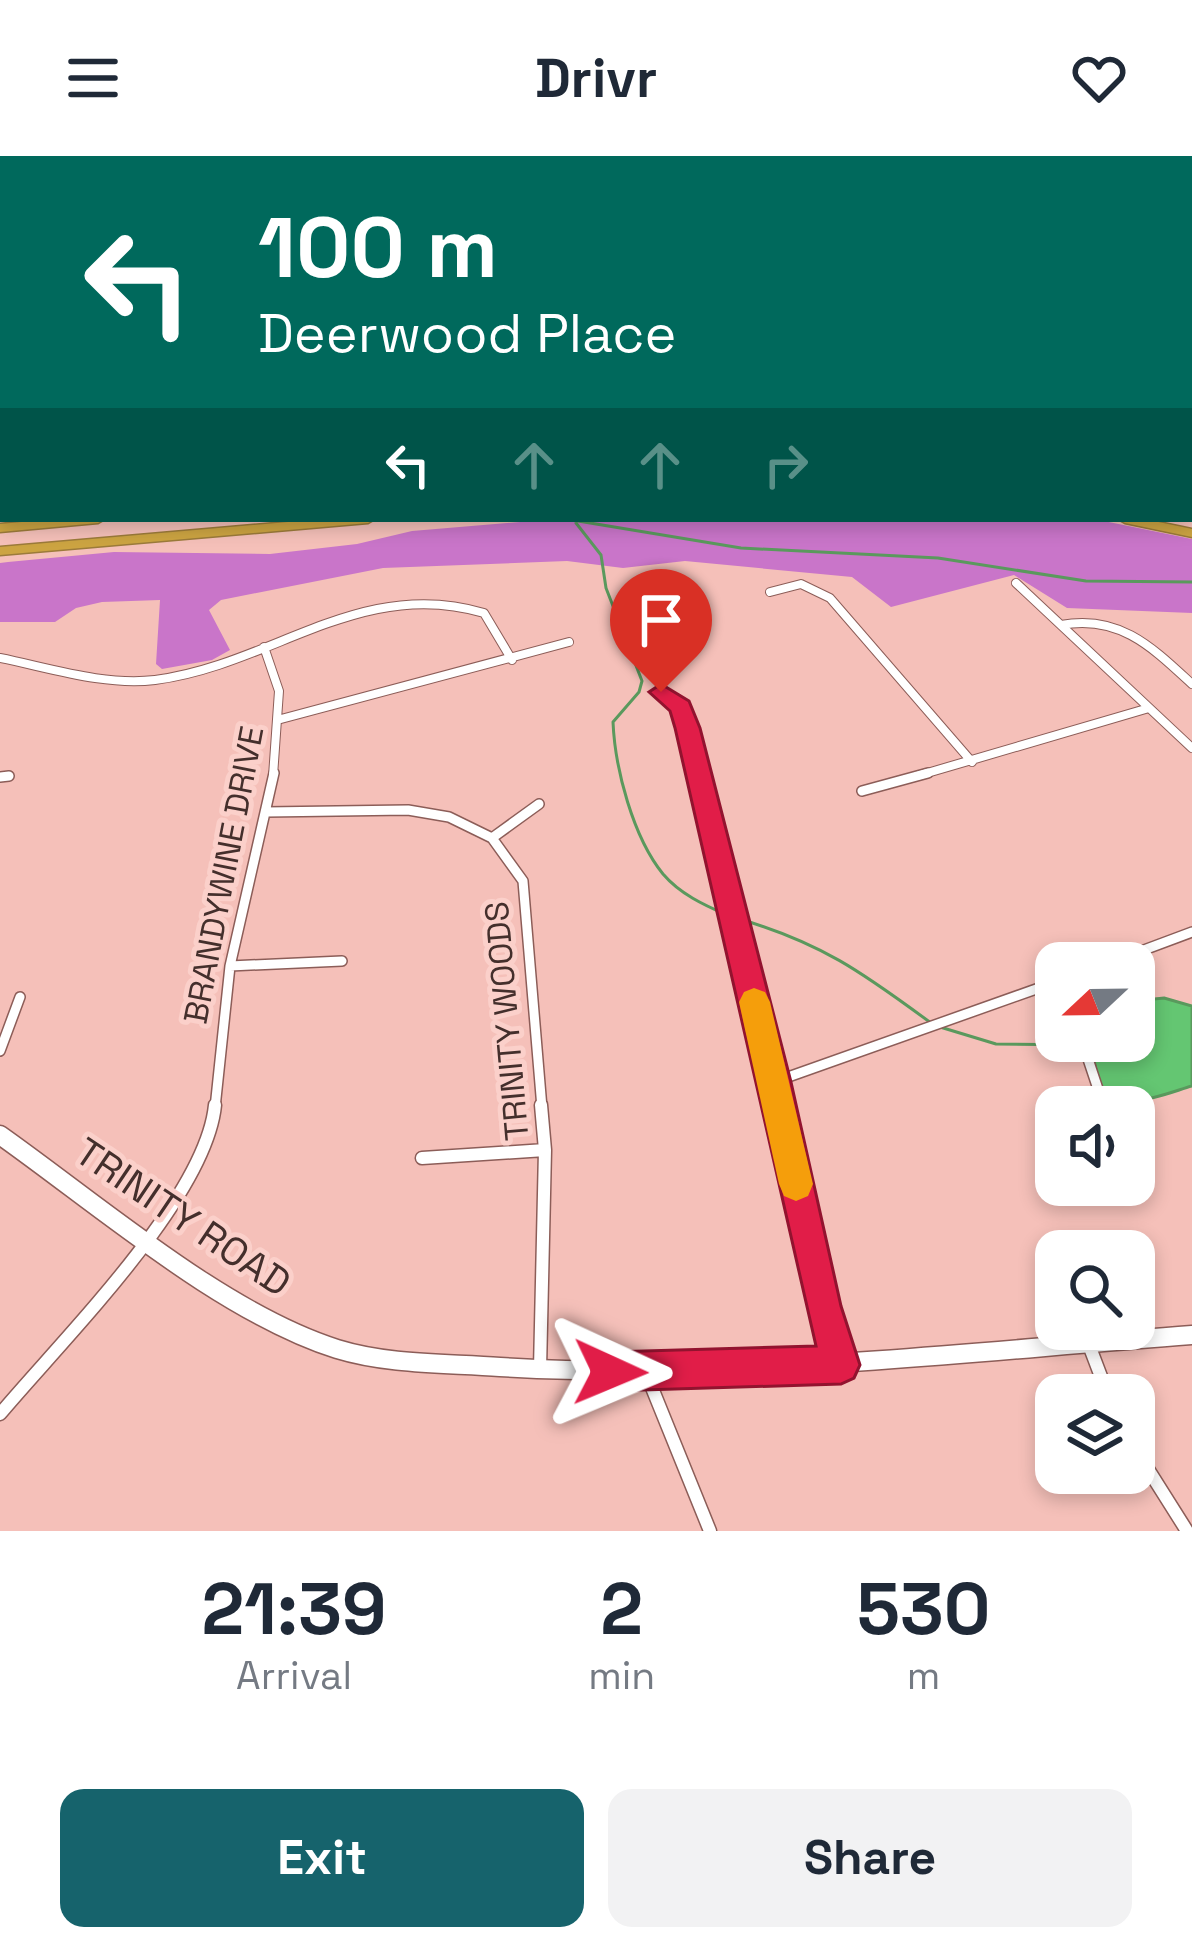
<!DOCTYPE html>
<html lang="en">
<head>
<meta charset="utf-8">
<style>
	body { margin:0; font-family:"Space Grotesk",sans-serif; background:#f2f2f3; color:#1f2937; height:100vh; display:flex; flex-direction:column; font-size:45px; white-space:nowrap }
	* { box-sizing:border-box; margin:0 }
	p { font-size:39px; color:#747a83 }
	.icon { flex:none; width:66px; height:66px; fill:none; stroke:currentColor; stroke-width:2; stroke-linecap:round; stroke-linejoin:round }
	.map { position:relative; height:1375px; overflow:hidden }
	.details { display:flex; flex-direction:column; background:#fff; flex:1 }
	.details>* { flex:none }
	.banner { position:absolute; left:0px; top:0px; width:1194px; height:366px; box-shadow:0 6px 18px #0003; background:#00695c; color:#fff; overflow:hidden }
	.needle { width:78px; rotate:248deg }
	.fabs { position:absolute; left:1035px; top:786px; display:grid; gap:24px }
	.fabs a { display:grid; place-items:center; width:120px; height:120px; border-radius:24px; background:#fff; box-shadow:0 6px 18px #0003; font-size:60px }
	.pin { position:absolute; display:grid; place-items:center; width:102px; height:102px; color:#fff; margin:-123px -51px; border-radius:50% 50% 50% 0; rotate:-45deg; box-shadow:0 0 12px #0007 }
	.pin .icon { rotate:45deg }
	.me { position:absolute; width:132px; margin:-66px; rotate:91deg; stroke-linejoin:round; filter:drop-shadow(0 0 9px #0008) }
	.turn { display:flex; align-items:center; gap:42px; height:252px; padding:0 60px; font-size:54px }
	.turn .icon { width:156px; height:156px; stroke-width:2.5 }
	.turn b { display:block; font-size:84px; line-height:102px }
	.lanes { display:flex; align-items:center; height:114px; padding:0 60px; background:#0003; justify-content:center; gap:60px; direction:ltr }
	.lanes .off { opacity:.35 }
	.eta { display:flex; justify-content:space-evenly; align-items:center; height:204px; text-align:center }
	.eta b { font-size:72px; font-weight:700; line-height:84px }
	.primary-button { display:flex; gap:24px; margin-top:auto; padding:24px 60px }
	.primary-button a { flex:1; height:138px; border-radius:24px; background:#16636c; color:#fff; font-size:48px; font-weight:700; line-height:138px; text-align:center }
	.primary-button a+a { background:#f2f2f3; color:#1f2937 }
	header { display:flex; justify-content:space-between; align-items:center; height:156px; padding:0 60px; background:#fff; font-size:54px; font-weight:700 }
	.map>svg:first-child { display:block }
	.forest { fill:#c975c9 }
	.water { fill:#64c672; stroke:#5a995d; stroke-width:3 }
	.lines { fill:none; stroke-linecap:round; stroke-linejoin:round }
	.stream { stroke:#5a995d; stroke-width:3 }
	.minor-far3-casing { stroke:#8c5d58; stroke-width:6 }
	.minor-far2-casing { stroke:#8c5d58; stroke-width:10 }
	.minor-far1-casing { stroke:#8c5d58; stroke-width:12 }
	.minor-casing { stroke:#8c5d58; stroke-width:15 }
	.tertiary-casing { stroke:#8c5d58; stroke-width:8 }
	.secondary-far1-casing { stroke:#8c5d58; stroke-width:9 }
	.secondary-casing { stroke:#8c5d58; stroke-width:21 }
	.motorway-casing { stroke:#9c7b3a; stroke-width:3 }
	.minor-far3 { stroke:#fff; stroke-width:4.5 }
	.minor-far2 { stroke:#fff; stroke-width:8 }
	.minor-far1 { stroke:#fff; stroke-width:9 }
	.minor { stroke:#fff; stroke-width:12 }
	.tertiary { stroke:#fff; stroke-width:6 }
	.secondary-far1 { stroke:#fff; stroke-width:8 }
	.secondary { stroke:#fff; stroke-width:18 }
	.motorway { fill:#cca442; fill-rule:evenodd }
	.route { fill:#e11d48; stroke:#92132f; stroke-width:3 }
	.slow { fill:#f59e0b }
	.labels { text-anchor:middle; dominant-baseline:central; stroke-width:10; stroke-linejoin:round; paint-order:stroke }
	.street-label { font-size:33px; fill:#442f2c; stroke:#fbd0ca }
	.near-street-label { font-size:39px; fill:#442f2c; stroke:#fbd0ca }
</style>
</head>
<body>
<header><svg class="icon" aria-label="menu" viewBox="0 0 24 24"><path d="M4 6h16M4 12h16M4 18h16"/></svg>Drivr<svg class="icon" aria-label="heart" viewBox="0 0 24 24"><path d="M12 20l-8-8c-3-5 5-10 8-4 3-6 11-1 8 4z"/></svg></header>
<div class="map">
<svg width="1192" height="1375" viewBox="0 0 1192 1375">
	<rect width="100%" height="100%" fill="#f5c0b9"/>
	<path class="forest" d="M1094,363L1192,383V457L1067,452L1014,419L891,451L852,421L685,405L623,412L567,405L383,412L221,444L209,454L230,494L212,504L162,513L156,508L160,444L102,446L76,452L55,466H0V407L8,406L114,396L270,398L357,388L412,375L556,363Z"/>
	<path class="water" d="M1164,842L1192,850V930C1170,936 1116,960 1102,932C1095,919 1094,899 1090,885H1134V845Z"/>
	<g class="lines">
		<path class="stream" d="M566,363L741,392L938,402L1086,425L1192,426
			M576,367L601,399L606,432L642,525L639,536L613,566C615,613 633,681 663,718C680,738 704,749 727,759
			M736,762C820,786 862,816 931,867
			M940,871L996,888L1091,889"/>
		<defs>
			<path id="minor-far3" d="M415,0L419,3
				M878,0L882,3
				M428,3L433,0
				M494,3L511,0"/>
			<path id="minor-far2" d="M1016,427L1192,592
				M770,436L801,428L830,442L972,606
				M1061,469C1119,458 1152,491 1192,528
				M264,491L279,535L273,620
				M0,502C50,512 104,530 155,524C272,509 361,420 484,457L512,504
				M661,536L681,551L699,620
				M281,563L569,486
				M917,620L1149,552"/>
			<path id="minor-far1" d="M698,617L780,952
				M0,621L9,620
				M862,635L928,617
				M266,656L408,654L449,661L492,682L523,725L542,952
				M492,682L539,648
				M1109,807L1192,776
				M230,810L342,805
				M1082,885L1104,951
				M0,895L20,841
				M774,926L1056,826
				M215,952L230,810L274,617"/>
			<path id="minor" d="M779,949L840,1209
				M422,1002L545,994
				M1089,1189L1108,1239
				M540,1213L545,994L541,949
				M646,1217L710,1375
				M0,1258C62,1184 206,1042 215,949
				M1134,1291L1187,1375"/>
			<path id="tertiary" d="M817,3L829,0"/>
			<path id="secondary-far1" d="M1106,0L1111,3
				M109,3L115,0"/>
			<path id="secondary" d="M0,979C99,1049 223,1157 337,1193C389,1209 447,1207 500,1211C731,1225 962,1196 1192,1179"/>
			<path id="motorway" d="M1191,300H1192V308H1191Z
				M1191,319H1192V327H1191Z
				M1191,340H1192V348H1191Z
				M54,363H105L98,367L0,376V368Z
				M322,363H375L368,367L0,399V391Z
				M1118,363H1144L1192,373V381L1125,367Z"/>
		</defs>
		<use href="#minor-far3" class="minor-far3-casing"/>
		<use href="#minor-far2" class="minor-far2-casing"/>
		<use href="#minor-far1" class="minor-far1-casing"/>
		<use href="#minor" class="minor-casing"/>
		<use href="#tertiary" class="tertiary-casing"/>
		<use href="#secondary-far1" class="secondary-far1-casing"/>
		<use href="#secondary" class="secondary-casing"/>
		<use href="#motorway" class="motorway-casing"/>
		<use href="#minor-far3" class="minor-far3"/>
		<use href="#minor-far2" class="minor-far2"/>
		<use href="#minor-far1" class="minor-far1"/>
		<use href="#minor" class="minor"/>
		<use href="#tertiary" class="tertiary"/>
		<use href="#secondary-far1" class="secondary-far1"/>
		<use href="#secondary" class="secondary"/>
		<use href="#motorway" class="motorway"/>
	</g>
	<path class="route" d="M661,528L689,545L700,572L791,926L841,1150L860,1209L854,1222L841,1228L610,1235L597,1230L591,1216L597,1202L610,1196L816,1190L675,572L670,555L649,536Z"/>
	<path class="slow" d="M754,832L765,836L770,846L813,1028L808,1040L796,1045L784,1040L779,1028L739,846L744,836Z"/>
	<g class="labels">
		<g class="street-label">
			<text transform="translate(224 719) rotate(-79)">BRANDYWINE DRIVE</text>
			<text transform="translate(507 865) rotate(-95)">TRINITY WOODS</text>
		</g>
		<g class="near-street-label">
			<text transform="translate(183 1061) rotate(34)">TRINITY ROAD</text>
		</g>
	</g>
</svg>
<div class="fabs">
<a><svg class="needle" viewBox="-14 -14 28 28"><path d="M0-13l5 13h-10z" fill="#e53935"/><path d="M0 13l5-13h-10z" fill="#747a83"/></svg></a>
<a><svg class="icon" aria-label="sound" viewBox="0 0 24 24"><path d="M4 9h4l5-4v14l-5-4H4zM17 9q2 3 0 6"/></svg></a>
<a><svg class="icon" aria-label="search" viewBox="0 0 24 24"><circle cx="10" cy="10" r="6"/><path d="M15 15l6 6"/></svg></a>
<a><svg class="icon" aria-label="layers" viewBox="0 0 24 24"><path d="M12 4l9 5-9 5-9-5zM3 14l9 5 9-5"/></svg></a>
</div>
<div class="pin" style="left:661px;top:536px;background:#d93025"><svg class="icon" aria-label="arrive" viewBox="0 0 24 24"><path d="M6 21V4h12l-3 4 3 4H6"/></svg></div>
<svg class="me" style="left:610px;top:1216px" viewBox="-20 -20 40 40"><path d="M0-17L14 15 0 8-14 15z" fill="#e11d48" stroke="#fff" stroke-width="4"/></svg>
<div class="banner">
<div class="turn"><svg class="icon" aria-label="left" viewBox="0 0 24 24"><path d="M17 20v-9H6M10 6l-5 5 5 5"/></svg><div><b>100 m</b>Deerwood Place</div></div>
<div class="lanes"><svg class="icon" aria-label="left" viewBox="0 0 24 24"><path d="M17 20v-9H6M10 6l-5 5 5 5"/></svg><svg class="icon off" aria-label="ahead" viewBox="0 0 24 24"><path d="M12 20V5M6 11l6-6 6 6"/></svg><svg class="icon off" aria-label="ahead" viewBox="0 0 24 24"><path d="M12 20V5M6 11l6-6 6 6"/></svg><svg class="icon off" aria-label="right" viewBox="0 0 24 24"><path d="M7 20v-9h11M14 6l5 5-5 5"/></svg></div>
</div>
</div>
<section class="details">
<div class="eta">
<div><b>21:39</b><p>Arrival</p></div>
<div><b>2</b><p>min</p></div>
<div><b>530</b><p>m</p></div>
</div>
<div class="primary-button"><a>Exit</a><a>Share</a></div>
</section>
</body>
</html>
